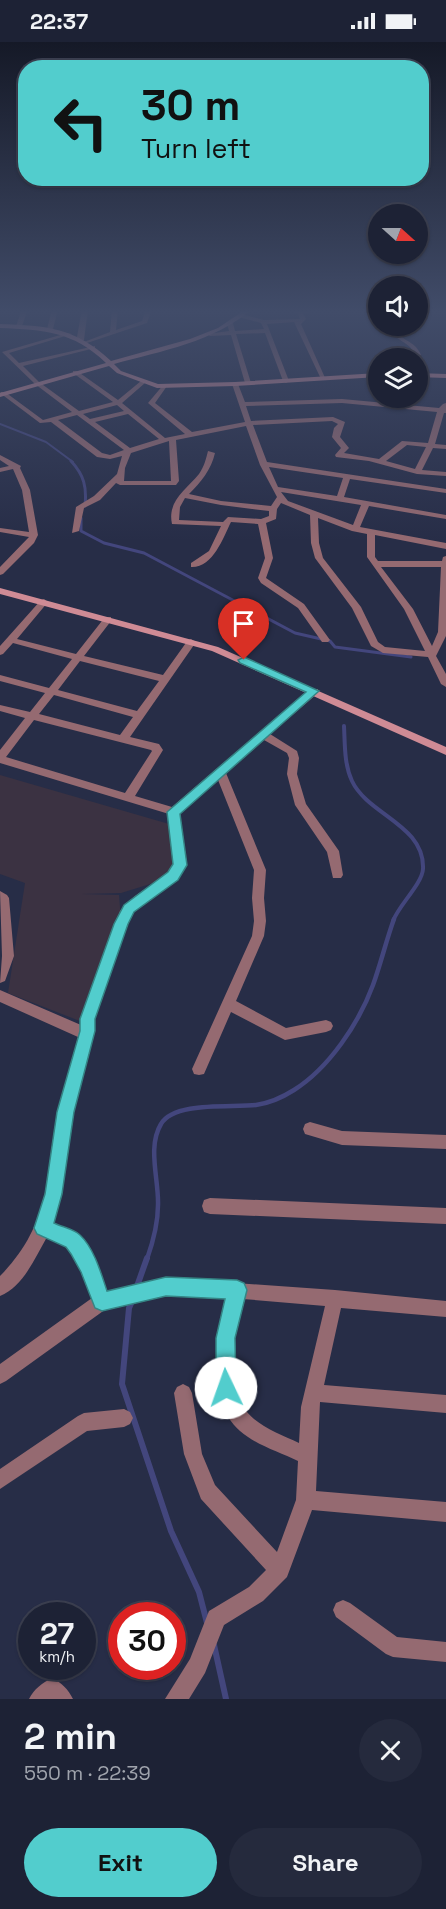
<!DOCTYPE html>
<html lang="en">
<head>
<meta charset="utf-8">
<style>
	body { margin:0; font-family:"Space Grotesk",sans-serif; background:#252a3d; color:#f1f3f6; height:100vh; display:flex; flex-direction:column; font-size:22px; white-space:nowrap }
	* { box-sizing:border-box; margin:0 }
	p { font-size:20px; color:#a0a4ad }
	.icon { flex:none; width:33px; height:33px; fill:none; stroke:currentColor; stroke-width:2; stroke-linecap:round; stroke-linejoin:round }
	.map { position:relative; height:1657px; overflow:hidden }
	.sheet { display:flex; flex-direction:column; background:#1d2235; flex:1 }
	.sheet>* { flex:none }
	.banner { position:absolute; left:18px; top:18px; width:411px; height:126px; border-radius:24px; box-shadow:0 2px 4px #0004,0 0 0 2px #3b3f50; background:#52cdcd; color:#111; overflow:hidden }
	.needle { width:39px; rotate:111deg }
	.controls { position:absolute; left:368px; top:162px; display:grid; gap:12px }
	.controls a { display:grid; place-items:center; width:60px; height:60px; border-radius:50%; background:#1d2235; box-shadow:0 2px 4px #0004,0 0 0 2px #3b3f50; font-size:30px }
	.speed { position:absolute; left:18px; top:1560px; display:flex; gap:12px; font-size:30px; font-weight:700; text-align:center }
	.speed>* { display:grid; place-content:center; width:78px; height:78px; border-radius:50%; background:#1d2235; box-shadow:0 2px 4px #0004,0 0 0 2px #3b3f50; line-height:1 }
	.speed small { font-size:15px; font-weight:400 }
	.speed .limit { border:9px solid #d22; background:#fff; color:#111 }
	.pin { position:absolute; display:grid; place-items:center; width:51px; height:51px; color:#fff; margin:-62px -26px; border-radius:50% 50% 50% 0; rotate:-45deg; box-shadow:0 0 6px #0007 }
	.pin .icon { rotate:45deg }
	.me { position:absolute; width:66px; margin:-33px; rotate:357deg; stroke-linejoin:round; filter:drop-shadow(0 0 4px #0008) }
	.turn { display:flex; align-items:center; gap:21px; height:126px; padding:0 24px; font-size:27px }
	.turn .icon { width:78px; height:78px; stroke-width:2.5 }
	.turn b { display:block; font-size:42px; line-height:51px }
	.round { display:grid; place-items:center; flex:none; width:63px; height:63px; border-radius:32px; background:#252a3d }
	.headline { display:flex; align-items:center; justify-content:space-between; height:102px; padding:0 24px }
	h1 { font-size:36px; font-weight:700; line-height:45px }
	.cta { display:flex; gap:12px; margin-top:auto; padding:12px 24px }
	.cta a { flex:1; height:69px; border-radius:36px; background:#52cdcd; color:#111; font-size:24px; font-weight:700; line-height:69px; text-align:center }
	.cta a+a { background:#252a3d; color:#f1f3f6 }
	.status { display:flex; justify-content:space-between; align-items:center; height:42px; padding:0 30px; background:#1d2235; direction:ltr }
	.status svg { height:16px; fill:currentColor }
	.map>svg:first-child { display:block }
	.education { fill:#3b3242 }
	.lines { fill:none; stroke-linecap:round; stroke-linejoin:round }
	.stream-far4 { stroke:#43467d; stroke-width:2 }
	.stream-far3 { stroke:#43467d; stroke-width:3 }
	.stream-far2 { stroke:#43467d; stroke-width:4 }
	.stream-far1 { stroke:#43467d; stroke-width:4.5 }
	.stream { stroke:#43467d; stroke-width:6 }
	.street { fill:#956a71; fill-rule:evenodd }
	.secondary { fill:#cf8b95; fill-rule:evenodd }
	.route { fill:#52cdcd; stroke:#358585; stroke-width:1.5 }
</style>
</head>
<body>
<div class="status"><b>22:37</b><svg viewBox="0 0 49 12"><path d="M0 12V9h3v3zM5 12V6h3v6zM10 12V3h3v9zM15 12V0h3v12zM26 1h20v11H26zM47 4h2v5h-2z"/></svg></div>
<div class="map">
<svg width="446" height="1657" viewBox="0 0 446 1657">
	<rect width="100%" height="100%" fill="#272d47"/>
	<path class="education" d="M0,733L169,782L173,823L160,839L121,851L82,852L119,853L121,878L85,981L8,951L25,841L0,832Z"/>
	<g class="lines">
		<path class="stream-far4" d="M0,382L46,400L73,420"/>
		<path class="stream-far3" d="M71,419C84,433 87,445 85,464
			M81,476V489L104,501L144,511L295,591L330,599L335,605L411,615"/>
		<path class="stream-far2" d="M344,684C345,702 344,722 352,739C368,773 425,783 423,827C422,842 399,863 393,879"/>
		<path class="stream-far1" d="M147,1217C153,1200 158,1182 158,1163C159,1138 147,1105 161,1082C174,1059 232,1066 256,1063C270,1061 283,1055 294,1048C329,1026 359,981 373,943C381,921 386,899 394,877"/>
		<path class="stream" d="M136,1247L147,1216
			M133,1257L129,1266L122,1342L171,1489L199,1550L207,1581
			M214,1603L226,1657"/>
		<path class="street" d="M22,267H28L22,284L19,286L16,284Z
			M52,267H58L53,287L50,289L47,287Z
			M82,267H88L84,298L81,300L77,295Z
			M112,267H118L116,288L142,279L146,267H152L147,281L84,302V300L110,290Z
			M278,267H333L303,271L306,277L301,282L326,338L321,337L294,280L267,282L289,339L286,341L283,339L265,291L236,292L251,341L248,343L245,341L231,293L210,294L207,292L229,289L227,281L230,279L233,281L235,289L264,287L261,281L239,275L241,272L264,278L300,277L298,271Z
			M396,284H402L398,291C406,301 415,299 421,313L419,318L414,316C415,302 400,301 392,291Z
			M67,291L72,292L9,311L19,321L95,304V306L23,324L39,340L79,369L113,360L73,331V329H77L118,358L141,339H145V341L122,361L165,396L185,392L148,361L164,342L167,344L155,361L192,390L245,380L232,342L235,340L238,342L245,360L342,357L439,366L443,362L446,361V371H444L435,402L446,403V407L433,406L422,428L446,430V434L417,432L369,419L336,415L335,413L341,406L332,395L334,386L338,382L332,379L253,383L267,420L446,447V451L350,437L344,455L446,473V477L369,464L360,485L446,501V507L375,493V515L378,519H442L443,515L446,514V594L436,614L446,632V645L441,642L428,615L383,611L371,604L352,566L315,516L311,501L310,473L281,461L277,467L276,477L266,481L273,516L266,536L304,562L330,598L328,600H322L298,566L261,541L258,536L265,516L258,482L231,480C223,496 213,526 191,525V521L209,509L221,484L172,482C167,459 186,448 199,432C204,425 206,417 208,409L215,411C211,428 201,440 189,452L221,459L271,464L277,455L260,423L246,384L176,398L179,439L176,443H120L116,441L100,458L84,466L79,489L72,491L76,465L94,454L117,432L122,414L110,417L97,415L51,380L40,381L0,351L1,350H5L43,378L72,370L35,342L2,310ZM342,361L437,370L428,401L402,399L379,417L344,411L349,406L340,395L345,380L333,375L251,379L246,364ZM117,363L124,369L90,377L83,372ZM128,372L159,397L130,406L95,380ZM77,373L124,408L110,413L102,411L58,378ZM169,399L171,439H124L125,426L131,411ZM407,403L426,405L415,427L386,419ZM269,425L343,436L337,454L278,445ZM281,450L361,463L353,483L288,459ZM185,456L221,463L269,469V474L261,477L228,475L223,480L179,478L180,465ZM318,476L352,489L367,492V515L404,567L425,609L385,605L378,600L361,565L323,516L319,501ZM381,525H441L438,590L432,604L413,567Z
			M0,413L21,424L20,426L30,448L38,493L34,501L3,532L0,533V525L29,495L0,490V486L29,490L22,448L13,427L0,430V426L9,424L0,418Z
			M44,557L48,560L17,597L76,612L105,575H111V579L84,614L163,633L188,598L191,597L196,600L130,695L159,702L163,708L135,754L172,765L310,647H318V651L270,692L297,709L299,716L297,732L306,762L339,809L343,833L341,836H333L327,810L295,763L287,732L289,716L287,711L264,698L226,731L266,828L264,856L266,879L264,894L236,959L286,986L326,978L331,980L333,984L331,988L326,990L285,998L231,970L204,1032L199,1033L194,1032L192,1027L252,894L254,879L252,856L254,828L218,738L180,771L186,823L177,837L143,860L129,875L95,977L94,989L73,1070L62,1152L53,1182C90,1195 95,1215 107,1249L166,1236L335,1248L446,1259V1275L341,1266L324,1343L446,1353V1371L320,1360L316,1449L446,1460V1480L312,1468L287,1535L263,1559L224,1583L205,1631L189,1657H165L190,1617L209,1569L249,1545L266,1528L201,1457L184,1412L174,1351L177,1345L183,1342L189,1345L192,1351L202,1412L215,1443L277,1510L296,1458L298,1419C279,1410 256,1403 240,1389C203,1355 217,1298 227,1256L166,1252L106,1267L6,1339L0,1342V1322L92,1256C82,1227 78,1207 47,1195C35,1216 23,1245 0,1254V1234C50,1184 46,1136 58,1072C63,1046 72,1020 78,995L0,960V948L81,983L120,869L135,854L169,831L174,823L169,772L0,721V708L25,676L0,669V663L30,670L45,651L0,639V633L49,646L72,617L13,601L3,612L0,613V604L41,558ZM80,619L159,639L137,669L58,648ZM54,653L133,675L120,693L39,672ZM34,678L151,708L152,709L125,751L6,715ZM243,1257L325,1264L301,1365L299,1401C284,1394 266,1387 254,1377C220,1348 235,1294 243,1257Z
			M0,849L7,853L9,856L14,914L5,939L0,941L2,914Z
			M310,1080L342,1089L446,1093V1107L342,1103L305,1092L303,1087L305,1082Z
			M210,1156L446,1166V1182L210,1172L204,1170L202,1164L204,1158Z
			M124,1367L130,1370L133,1376L130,1382L124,1385L87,1389L0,1447V1427L78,1374L84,1371Z
			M343,1558L350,1561L397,1595L446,1600V1620L393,1615L386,1612L336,1575L333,1568L336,1561Z
			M52,1636C62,1641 68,1647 73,1657H29C34,1647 42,1641 52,1636Z"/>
		<path class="secondary" d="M246,267H252C214,300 161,309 114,322L121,329L158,342L235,340L378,331V335L235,344L157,346L117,331L109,324L0,355V351L106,321C73,289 44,288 0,286V282C47,284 75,285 111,319L190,297L218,286Z
			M417,331L446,332V336L417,335Z
			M0,546L218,605L446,705V713L212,609L0,552Z"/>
	</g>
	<linearGradient id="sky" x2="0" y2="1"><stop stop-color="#151927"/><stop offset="0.54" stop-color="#414c69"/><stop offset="1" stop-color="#414c69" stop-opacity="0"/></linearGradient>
	<rect width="446" height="499" fill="url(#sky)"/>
	<path class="route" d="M244,615L319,649L180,772L187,823L178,838L134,870L128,882L95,977V989L74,1070L62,1152L54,1181C62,1185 74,1187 80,1193C94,1206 101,1231 107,1249L166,1235L237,1238L244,1241L247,1248L235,1296L236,1346L233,1354L226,1357L219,1354L216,1346V1296L225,1257L166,1254L102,1269L95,1266L81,1230L71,1212L66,1205L37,1192L34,1186L45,1152L57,1070L80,989V977L114,882L124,863L168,830L173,822L167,770L306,650L240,621L238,618Z"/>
</svg>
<div class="controls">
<a><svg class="needle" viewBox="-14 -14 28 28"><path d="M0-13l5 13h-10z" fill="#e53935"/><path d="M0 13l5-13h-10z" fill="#a0a4ad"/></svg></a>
<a><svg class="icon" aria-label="sound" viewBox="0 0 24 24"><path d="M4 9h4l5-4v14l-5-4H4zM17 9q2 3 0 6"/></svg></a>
<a><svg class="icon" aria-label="layers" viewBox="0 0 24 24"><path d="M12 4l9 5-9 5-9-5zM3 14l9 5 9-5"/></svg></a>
</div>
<div class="speed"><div>27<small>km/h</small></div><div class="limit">30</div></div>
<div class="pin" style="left:244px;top:618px;background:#d93025"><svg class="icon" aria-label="arrive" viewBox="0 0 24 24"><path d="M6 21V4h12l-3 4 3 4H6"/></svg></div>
<svg class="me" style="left:226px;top:1346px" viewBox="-20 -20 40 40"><circle r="19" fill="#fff"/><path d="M0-13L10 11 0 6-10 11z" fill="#52cdcd"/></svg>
<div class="banner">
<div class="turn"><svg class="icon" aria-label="left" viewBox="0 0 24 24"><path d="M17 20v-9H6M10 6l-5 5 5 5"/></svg><div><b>30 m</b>Turn left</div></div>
</div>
</div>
<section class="sheet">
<div class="headline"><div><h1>2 min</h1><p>550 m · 22:39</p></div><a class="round"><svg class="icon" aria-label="close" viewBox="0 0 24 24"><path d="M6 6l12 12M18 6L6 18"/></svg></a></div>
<div class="cta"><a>Exit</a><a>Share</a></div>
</section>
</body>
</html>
